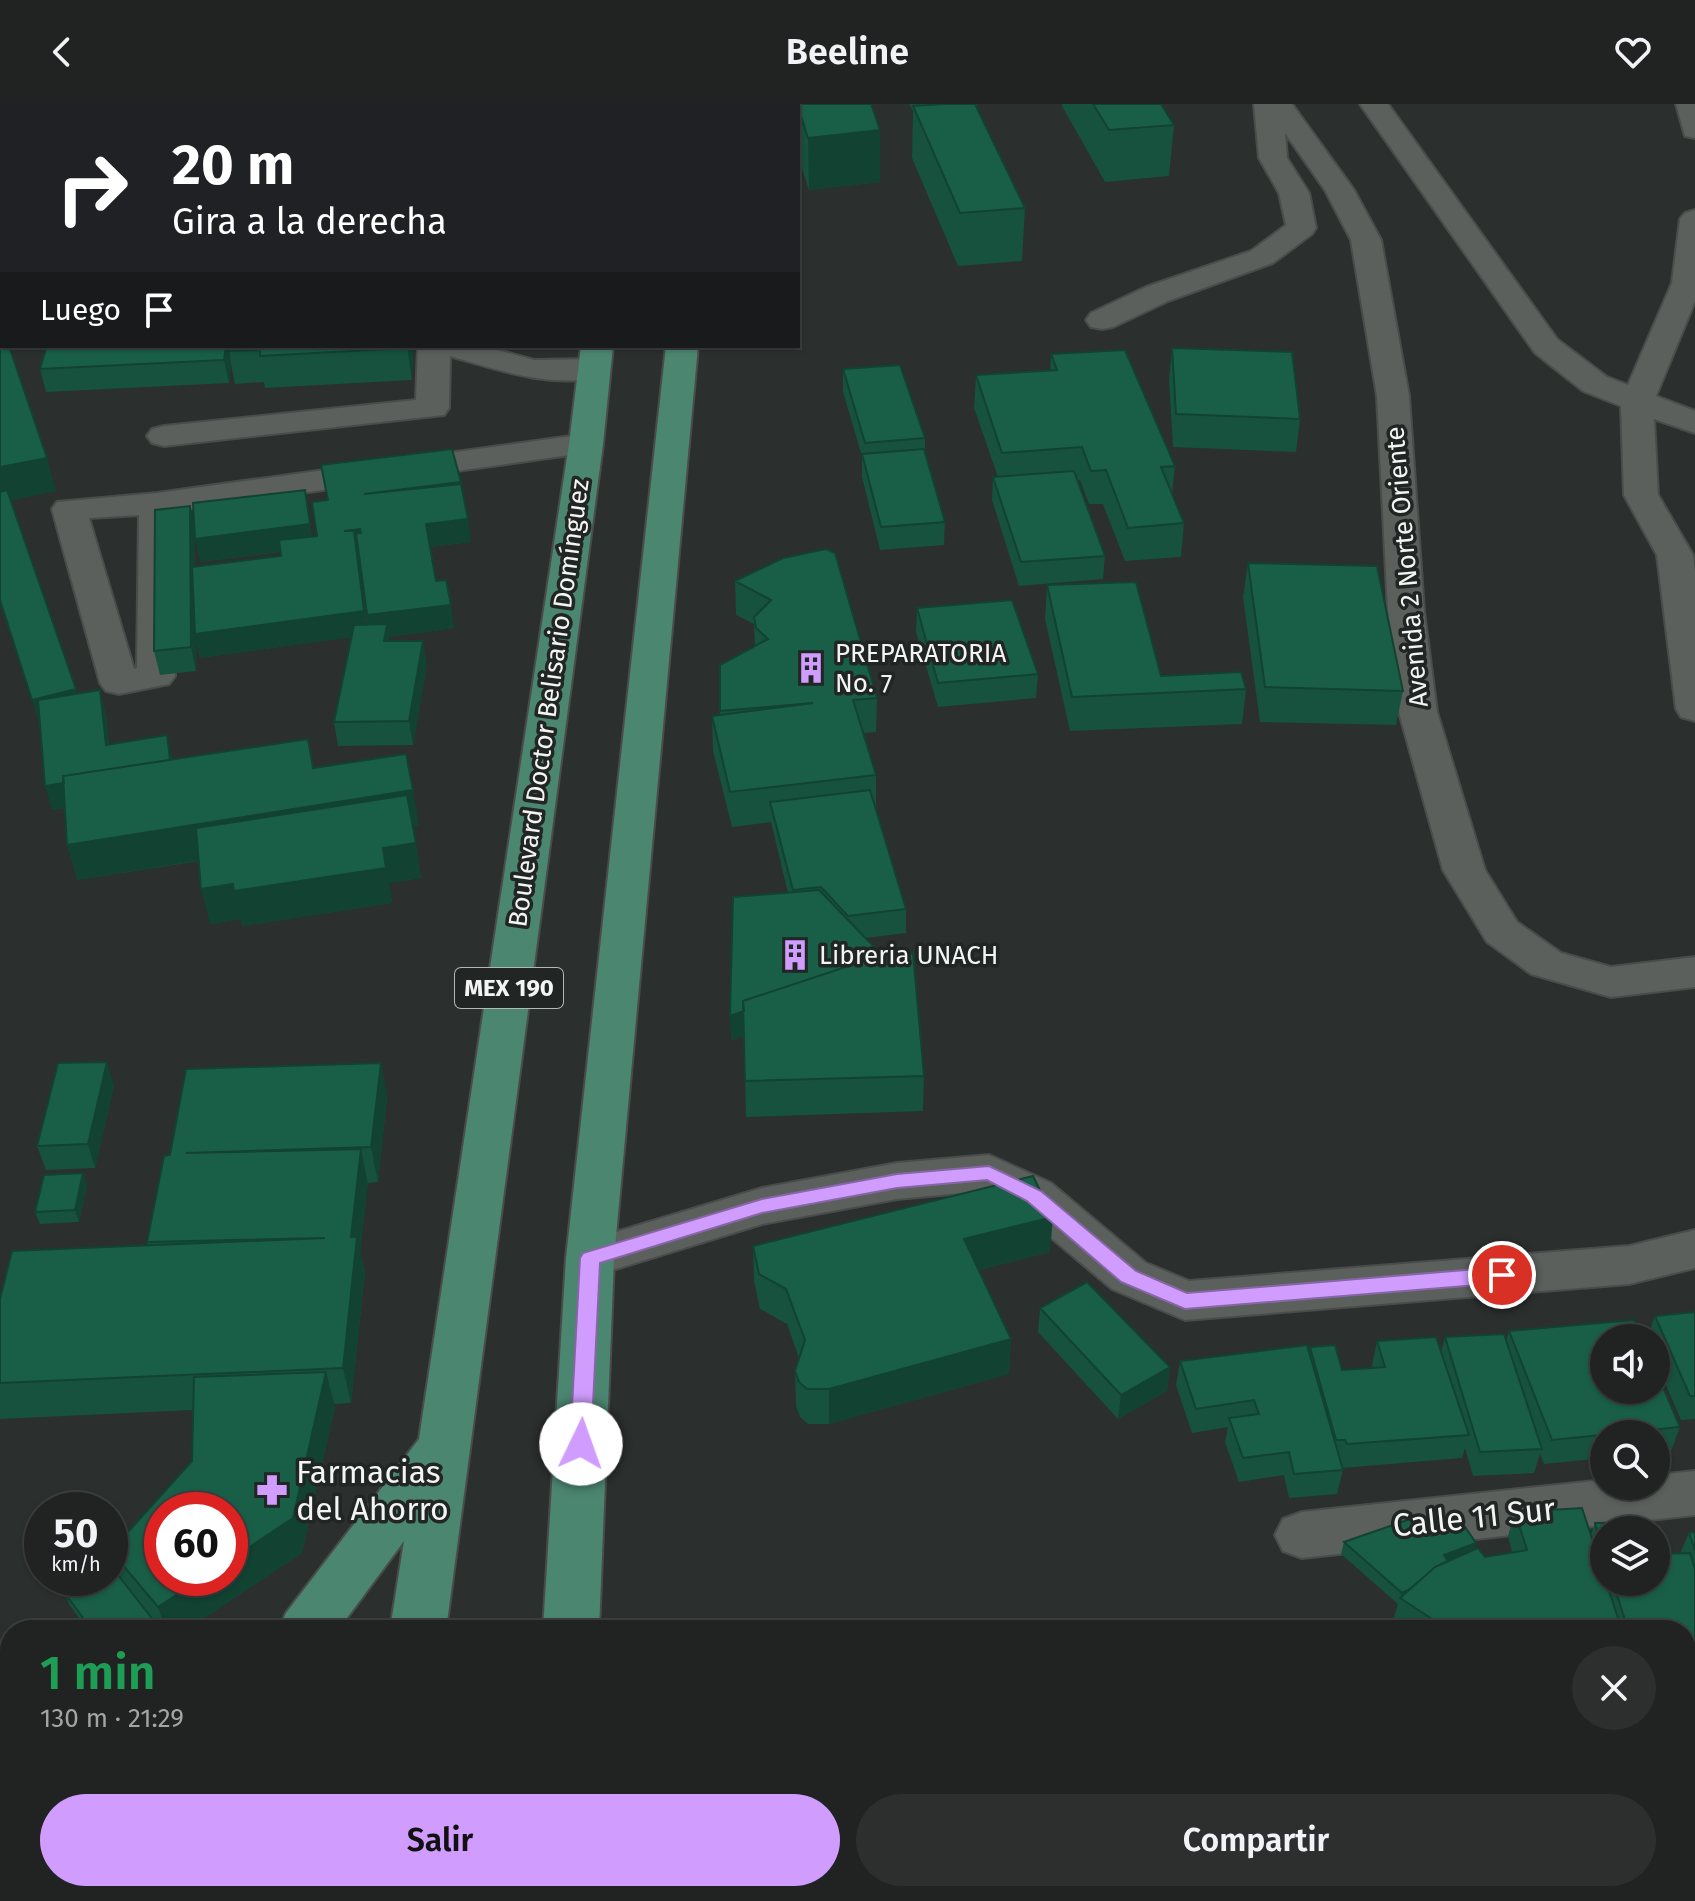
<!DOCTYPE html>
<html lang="es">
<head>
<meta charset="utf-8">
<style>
	body { margin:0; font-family:"Fira Sans",sans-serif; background:#2d2f2f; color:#f1f3f6; height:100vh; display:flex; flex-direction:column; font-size:30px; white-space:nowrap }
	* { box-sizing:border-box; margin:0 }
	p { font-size:26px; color:#a2a4a5 }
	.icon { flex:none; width:44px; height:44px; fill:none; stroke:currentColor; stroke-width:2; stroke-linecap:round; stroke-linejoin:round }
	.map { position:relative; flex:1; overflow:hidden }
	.panel { position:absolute; left:0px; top:1516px; width:1696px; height:282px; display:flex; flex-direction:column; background:#202322; border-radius:32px 32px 0 0; box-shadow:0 2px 6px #0004,0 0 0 2px #3d4040 }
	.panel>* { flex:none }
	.top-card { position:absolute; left:0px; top:0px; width:800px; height:244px; box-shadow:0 2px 6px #0004,0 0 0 2px #3d4040; background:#202124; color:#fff; overflow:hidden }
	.fabs { position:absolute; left:1590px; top:1220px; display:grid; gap:16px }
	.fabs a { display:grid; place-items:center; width:80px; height:80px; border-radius:50%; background:#202322; box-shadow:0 2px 6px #0004,0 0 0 2px #3d4040; font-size:40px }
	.speed { position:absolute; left:24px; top:1388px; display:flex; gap:16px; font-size:40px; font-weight:700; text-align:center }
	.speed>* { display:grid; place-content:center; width:104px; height:104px; border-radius:50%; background:#202322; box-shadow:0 2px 6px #0004,0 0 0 2px #3d4040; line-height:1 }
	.speed small { font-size:20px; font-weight:400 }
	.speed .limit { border:12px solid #d22; background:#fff; color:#111 }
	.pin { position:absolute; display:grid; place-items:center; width:68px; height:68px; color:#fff; margin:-34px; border:4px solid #fff; border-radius:50%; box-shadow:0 2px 8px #0007 }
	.me { position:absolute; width:88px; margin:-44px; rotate:3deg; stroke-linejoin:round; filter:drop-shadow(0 0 6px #0008) }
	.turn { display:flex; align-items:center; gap:28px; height:168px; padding:0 40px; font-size:36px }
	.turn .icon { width:104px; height:104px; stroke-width:2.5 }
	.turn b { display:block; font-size:56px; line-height:68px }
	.then { display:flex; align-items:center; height:76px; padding:0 40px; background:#0003; gap:16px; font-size:30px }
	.round { display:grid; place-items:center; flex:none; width:84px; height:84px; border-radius:42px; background:#2d2f2f }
	.head { display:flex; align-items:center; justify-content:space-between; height:136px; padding:0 40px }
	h1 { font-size:48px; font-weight:600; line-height:60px; color:#1e9e55 }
	.button { display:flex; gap:16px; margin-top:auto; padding:16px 40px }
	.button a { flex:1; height:92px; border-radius:48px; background:#d09dff; color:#111; font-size:32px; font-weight:600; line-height:92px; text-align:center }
	.button a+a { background:#2d2f2f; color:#f1f3f6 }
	header { display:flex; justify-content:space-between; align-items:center; height:104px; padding:0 40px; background:#202322; font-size:36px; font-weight:600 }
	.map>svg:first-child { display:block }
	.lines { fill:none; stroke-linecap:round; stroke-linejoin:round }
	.stream { fill:#5f4a6f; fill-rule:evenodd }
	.minor-casing { stroke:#494c4b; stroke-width:4 }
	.major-casing { stroke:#494c4b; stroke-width:4 }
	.minor { fill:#5b605d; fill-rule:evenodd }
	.major { fill:#4b8671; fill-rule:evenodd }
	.wall { fill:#16523e; fill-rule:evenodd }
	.shaded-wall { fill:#124232 }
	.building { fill:#195f48; stroke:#124232; stroke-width:2 }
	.route { fill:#d09dff; stroke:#8766a6; stroke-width:2 }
	.labels { text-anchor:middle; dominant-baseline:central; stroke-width:7; stroke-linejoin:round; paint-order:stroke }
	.shield { fill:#212524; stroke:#b3b7b5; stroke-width:2 }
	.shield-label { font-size:24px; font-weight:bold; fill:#f2f5f3 }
	.street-label { font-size:26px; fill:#f2f5f3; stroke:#212524 }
	.poi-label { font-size:26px; fill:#f2f5f3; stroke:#212524; text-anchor:start }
	.near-poi-label { font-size:32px; fill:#f2f5f3; stroke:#212524; text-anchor:start }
	.near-street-label { font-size:32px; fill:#f2f5f3; stroke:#212524 }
</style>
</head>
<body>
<header><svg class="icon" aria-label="back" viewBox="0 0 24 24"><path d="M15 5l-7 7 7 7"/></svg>Beeline<svg class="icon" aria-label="heart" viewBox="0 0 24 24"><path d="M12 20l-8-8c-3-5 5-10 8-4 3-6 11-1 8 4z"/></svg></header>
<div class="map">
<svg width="1695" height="1797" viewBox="0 0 1695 1797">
	<rect width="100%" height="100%" fill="#2b2f2d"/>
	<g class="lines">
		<path class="stream" d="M0,1588L10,1594V1620L0,1614Z
			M129,1788H154L158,1797H134Z"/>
		<defs>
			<path id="minor" d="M1254,0H1292L1354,86L1381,136L1409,292L1424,507L1437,608L1485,766L1517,818L1561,849L1611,863L1695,853V883L1611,893L1531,870L1487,838L1443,766L1399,608L1388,507L1377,292L1351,136L1325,86L1285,29L1287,54L1309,89L1316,124L1312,130L1273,159L1168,197L1113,223L1102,225L1091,223L1086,216L1091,209L1146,183L1251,147L1286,121L1279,89L1259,54Z
				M1360,0H1388L1557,235L1607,273L1628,281L1672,179L1680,115L1685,109L1695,106V197L1656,292L1695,307V329L1654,315L1658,391L1693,451L1695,466V617L1681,613L1676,605L1657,451L1624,391L1621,302L1583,287L1535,249Z
				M1676,0H1695V34L1685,32Z
				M418,242H483L534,256L594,255L605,258L610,265L605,272C552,285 501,267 450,252L449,304L444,311L164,342L152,339L147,332L152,325L164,322L416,296Z
				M586,330L598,333L603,340L598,347L174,407L175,572L169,580L119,590L106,587L100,579L52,405L57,398L157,389ZM139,411L137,564L134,565L89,414Z
				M989,1051L1051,1079L1146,1159L1189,1177L1629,1142L1695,1126V1164L1629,1180L1185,1216L1112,1185L1017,1105L983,1087L897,1095L762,1120L590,1173L573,1167L566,1154L573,1141L762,1084L897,1059Z
				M1695,1367V1411L1302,1454L1283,1447L1275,1431L1283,1415L1302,1408L1604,1376V1382H1656V1371Z"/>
			<path id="major" d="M567,0H595L596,2H568Z
				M640,0H668V2H640Z
				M581,242H613L603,340L446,1526H390L404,1437L338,1526H278L286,1509L419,1335L569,340Z
				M666,242H698L614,1154L599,1526H543L566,1154Z
				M10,1675V1729L0,1732V1678Z
				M10,1761V1788H46L42,1797H0V1764Z
				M358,1788H418L417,1797H357Z
				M529,1788H589L588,1797H528Z
				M879,1788H951L955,1797H883Z"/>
		</defs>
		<use href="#minor" class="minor-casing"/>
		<use href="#major" class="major-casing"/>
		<use href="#minor" class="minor"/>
		<use href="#major" class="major"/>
	</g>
	<path class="wall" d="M782,0H871L880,26V78L809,86L798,52V2H783Z
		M909,0H977V4L1025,104L1022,157L958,162L912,54L913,7Z
		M1062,0H1161L1174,21L1169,72L1105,78L1062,2Z
		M2,184V225H0V185Z
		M0,232L56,387L10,396L77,590L106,610L109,640L173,655L314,664L419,721L413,722L421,774L389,779L392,799L242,822L241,815L210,820L199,757L77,776L65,704L52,706L40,619L0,499Z
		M230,242H413L412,276L265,284L264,278L235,280L231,260L229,279L46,288L40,265L229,244Z
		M1172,244L1300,315L1296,348L1173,343L1169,276Z
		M1051,250L1175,362L1172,390L1184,419L1181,453L1125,457L1103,400H1089L1080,376L1077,377L1105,452L1103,475L1019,482L992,396L993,373H998L974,304L976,271L1050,266Z
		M843,265L925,334V350L945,418L944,441L880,446L862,373V352L843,288Z
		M462,385L471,438L430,443L436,477L454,524L389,533V537L427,560L413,641L338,642L334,618L351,533L200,554L196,537V567L160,571L154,547L195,425V462L281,452L280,448L200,458L317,432ZM357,449H358L368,520H367Z
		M783,454L877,594L876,628L864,629L876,671V706L906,805V829L866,834L924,972L923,1007L746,1013L744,932L731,936L788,789L771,718L732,723L713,647L712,612L720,611V561L755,542L754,520L736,511L735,477Z
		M1248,459L1403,587L1396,621L1260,618L1243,493Z
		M1047,481L1161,572L1246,585L1242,620L1070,627L1045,515Z
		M917,504L1038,570L1036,594L938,603L916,528Z
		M381,959L387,994L378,1078L368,1079L360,1148L365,1168L351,1299L334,1300L335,1303L302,1449L186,1526H161L152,1515L157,1526H88L69,1500L64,1488L122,1477L111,1447L192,1357L193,1306L0,1315V1195L148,1142L147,1138L170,1051Z
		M114,982L95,1064L46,1066L37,1042Z
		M83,1069L87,1082L79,1118L40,1120L35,1108Z
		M753,1142L1050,1148L979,1166L1011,1235L1009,1270L829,1320H808L800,1313L796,1302L795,1267L799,1254L787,1220L760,1205L754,1177Z
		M1040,1204L1170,1263L1167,1287L1118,1315L1038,1228Z
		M1695,1208V1315L1681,1316L1656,1258V1234H1647L1655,1212Z
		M1509,1227L1680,1323L1671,1347L1656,1349V1330H1604V1354L1544,1360L1540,1350L1534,1369L1473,1372L1465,1344L1462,1354L1342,1364L1343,1366L1337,1390L1289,1394L1284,1371L1239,1378L1225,1338L1228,1323L1192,1329L1176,1281L1180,1257L1309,1248L1310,1243L1342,1266L1373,1264L1372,1261L1377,1237L1441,1248L1445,1233L1506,1237Z
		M1515,1408L1591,1431L1595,1419L1604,1426V1478H1656L1658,1450L1680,1449L1689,1429L1695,1428V1578H1686V1526H1407L1393,1517L1398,1500L1341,1450L1344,1438L1431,1432L1476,1439L1474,1445L1485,1453L1512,1448L1508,1432Z
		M571,1788H798L792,1797H572Z"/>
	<path class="shaded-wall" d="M168,0H333L311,2H169Z
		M880,26V78L809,86L808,34Z
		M226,242H229L231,260L229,279L224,256Z
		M407,242H413L412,276Z
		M47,354L56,387L0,399V363Z
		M461,378L464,401L364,390Z
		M305,386L314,443L200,458L195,435Z
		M190,402L195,425L196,530L344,427L360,425L364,448L357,449L368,531L200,554L196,537V567L191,543Z
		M468,415L471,438L429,443L426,420Z
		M451,501L454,524L389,533L391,544L371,535L367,511Z
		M423,537L427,560L413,641L409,617Z
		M76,585L82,609L39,620L32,596Z
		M100,586L106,610L112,665L106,641Z
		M167,631L173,655L176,685L52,706L45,682Z
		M413,686L419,721L77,776L67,741Z
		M416,739L421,774L389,779L392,799L242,822L241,815L210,820L201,785L383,744Z
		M890,859L889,884L731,936L730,912Z
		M107,958L114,982L95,1064L88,1040Z
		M381,959L387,994L378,1078L371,1043Z
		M361,1045L368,1081L360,1148L365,1168L351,1299L343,1264L351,1133Z
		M83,1069L87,1082L79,1118L75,1106Z
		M1053,1113L1050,1148L962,1170L964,1135Z
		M1011,1235L1009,1270L829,1320V1285Z
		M1170,1263L1167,1287L1118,1315L1121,1291Z
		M326,1268L335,1303L302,1449L186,1526H166L158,1503L202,1474H230V1456Z
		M1476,1439L1472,1451L1441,1463L1444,1451Z
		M154,1517L157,1526H140Z
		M784,1788H798L792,1797H778Z"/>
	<path class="building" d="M156,0H274V2H157Z
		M350,0H518L519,1L513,2H350Z
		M797,0H871L880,26L808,34Z
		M943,0H975L1025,104L960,109L913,2Z
		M1093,0H1161L1174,21L1109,26Z
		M2,184V203H0V185Z
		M0,232H2V242H9L47,354L0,363Z
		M86,242H226L224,256L40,265L46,244Z
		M230,242H407V244L260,252V246L229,247Z
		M1172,244L1292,248L1300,315L1176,310Z
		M1125,246L1175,362L1161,363L1184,419L1128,424L1106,366L1091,367L1082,343L1002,349L976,271L1057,266L1051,250Z
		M900,261L925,334L865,339L843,265Z
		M452,345L461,378L364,390L461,380L468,415L426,420L436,477L446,476L451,501L367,511L356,429H361L360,425L344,427H354L364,507L195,530L192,463L281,452L279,436L317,432L312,398L328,396L321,361Z
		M924,345L945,418L881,423L862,350Z
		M1074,367L1105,452L1021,458L993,373Z
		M7,386L76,585L32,596L0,496V388Z
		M305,386L310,420L195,435L193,399Z
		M190,402L191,543L154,547L155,406Z
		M826,445L835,449L877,594L853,596L876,671L730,688L712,612L813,599L720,607V561L768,535L756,524L754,513L771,496L735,477L783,454Z
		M1248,459L1377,462L1403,587L1265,583Z
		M1136,478L1161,572L1241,568L1246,585L1072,593L1047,481Z
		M1012,496L1038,570L938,579L917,504Z
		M387,520L384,537H423L409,617L334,618L354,521Z
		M100,586L106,641L167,631L170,656L63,672L64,679L45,682L38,596Z
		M308,635L313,664L406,650L413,686L67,741L63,672Z
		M870,686L906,805L848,812L821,783L793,786L770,698Z
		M407,691L416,739L383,744L386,764L234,787L233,780L201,785L196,724Z
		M819,786L882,851L743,897L744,907L730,912L733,793Z
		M913,849L924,972L745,977L743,897L885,850Z
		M107,958L88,1040L37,1042L58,959Z
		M381,959L371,1043L186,1049L361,1045L351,1133H357L343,1264L0,1279V1195L12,1147L325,1134L147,1138L164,1052L170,1051L186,965Z
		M83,1069L75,1106L35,1108L44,1071Z
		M1033,1072L1053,1113L964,1135L1011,1235L829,1285H807L799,1278L795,1267L805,1236L786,1185L759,1170L753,1142Z
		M1087,1178L1170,1263L1121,1291L1040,1204Z
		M1695,1208V1292H1690L1655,1212Z
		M1634,1216L1642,1234H1604V1286H1656V1267L1680,1323L1552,1336L1509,1227Z
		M1504,1230L1542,1345L1480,1348L1445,1233Z
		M1436,1233L1469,1331L1347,1340L1345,1336H1336L1310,1243L1335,1241L1342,1266L1385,1263L1377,1237Z
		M1307,1241L1343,1366L1294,1370L1289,1348L1243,1354L1229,1314L1259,1310L1254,1296L1196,1305L1180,1257Z
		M326,1268L293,1414L230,1456V1406H162V1474H202L158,1503L111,1447L192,1357L194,1273Z
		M1582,1404L1604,1471V1478H1606L1622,1526H1449L1400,1494L1435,1463L1478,1444L1485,1453L1527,1446L1515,1408Z
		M1419,1412L1431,1432L1463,1420L1476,1439L1444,1451L1448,1457L1435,1463L1410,1485L1402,1489L1344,1438Z
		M1647,1418L1650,1426H1604V1449L1595,1419Z
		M1695,1428V1446L1689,1429Z
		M1656,1445L1658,1450L1690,1449L1695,1465V1555L1686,1556V1526H1628L1613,1478H1656Z
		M110,1461L154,1517L140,1526H92L64,1488L86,1474H110Z
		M1686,1617L1695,1622V1797H1355L1365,1788H1686Z
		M572,1788H675L692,1797H589Z
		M677,1788H784L778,1797H692Z"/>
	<path class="route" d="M989,1062L1041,1087L1136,1167L1187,1189L1502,1163L1509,1165L1512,1171L1509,1177L1502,1179L1185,1205L1121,1178L1027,1097L987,1076L897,1084L762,1109L600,1159L591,1340L588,1346L581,1349L573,1346L570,1340L580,1154L583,1149L762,1095L897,1070Z"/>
	<defs>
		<symbol id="building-bare" viewBox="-9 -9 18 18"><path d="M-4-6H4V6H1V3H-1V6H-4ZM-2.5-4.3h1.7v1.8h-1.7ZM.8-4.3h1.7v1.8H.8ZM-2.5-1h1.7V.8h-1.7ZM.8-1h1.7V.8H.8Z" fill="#d09dff" stroke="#212524" stroke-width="2.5" paint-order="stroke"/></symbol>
		<symbol id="pharmacy-bare" viewBox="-9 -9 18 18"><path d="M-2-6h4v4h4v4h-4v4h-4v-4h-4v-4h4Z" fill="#d09dff" stroke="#212524" stroke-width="2.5" paint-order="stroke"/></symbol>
	</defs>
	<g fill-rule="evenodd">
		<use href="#building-bare" x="789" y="542" width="44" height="44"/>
		<use href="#building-bare" x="773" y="829" width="44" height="44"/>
		<use href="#pharmacy-bare" x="250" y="1364" width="44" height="44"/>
	</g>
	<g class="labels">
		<rect class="shield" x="455" y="864" width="108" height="40" rx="6"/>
		<g class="shield-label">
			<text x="509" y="884">MEX 190</text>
		</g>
		<g class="street-label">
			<text transform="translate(1407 463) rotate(-95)">Avenida 2 Norte Oriente</text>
			<text transform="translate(549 599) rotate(-82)">Boulevard Doctor Belisario Domínguez</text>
		</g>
		<g class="poi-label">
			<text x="835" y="549">PREPARATORIA<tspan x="835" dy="30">No. 7</tspan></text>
			<text x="819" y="851">Libreria UNACH</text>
		</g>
		<g class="near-poi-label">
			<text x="296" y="1368">Farmacias<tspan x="296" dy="37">del Ahorro</tspan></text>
		</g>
		<g class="near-street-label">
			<text transform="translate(1474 1413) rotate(-6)">Calle 11 Sur</text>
		</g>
	</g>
</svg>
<div class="fabs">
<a><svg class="icon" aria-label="sound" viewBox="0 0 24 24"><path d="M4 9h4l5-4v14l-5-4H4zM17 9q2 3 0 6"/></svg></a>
<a><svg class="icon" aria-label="search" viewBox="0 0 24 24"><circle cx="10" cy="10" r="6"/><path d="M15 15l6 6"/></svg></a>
<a><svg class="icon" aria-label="layers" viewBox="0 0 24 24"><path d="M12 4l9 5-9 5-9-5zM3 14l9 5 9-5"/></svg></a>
</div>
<div class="speed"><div>50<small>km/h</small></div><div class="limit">60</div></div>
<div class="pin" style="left:1502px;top:1171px;background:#d93025"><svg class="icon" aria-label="arrive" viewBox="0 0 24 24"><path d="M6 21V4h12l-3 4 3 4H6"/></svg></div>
<svg class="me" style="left:581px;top:1340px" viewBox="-20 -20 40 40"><circle r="19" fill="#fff"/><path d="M0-13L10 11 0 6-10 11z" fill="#d09dff"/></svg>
<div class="top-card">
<div class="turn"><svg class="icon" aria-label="right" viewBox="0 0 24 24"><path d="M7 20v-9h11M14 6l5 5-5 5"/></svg><div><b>20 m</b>Gira a la derecha</div></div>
<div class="then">Luego<svg class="icon" aria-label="arrive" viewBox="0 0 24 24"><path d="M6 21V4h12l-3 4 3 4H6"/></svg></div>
</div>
<section class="panel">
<div class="head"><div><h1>1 min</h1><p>130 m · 21:29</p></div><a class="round"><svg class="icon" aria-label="close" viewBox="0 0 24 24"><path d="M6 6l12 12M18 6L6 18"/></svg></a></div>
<div class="button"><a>Salir</a><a>Compartir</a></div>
</section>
</div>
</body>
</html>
